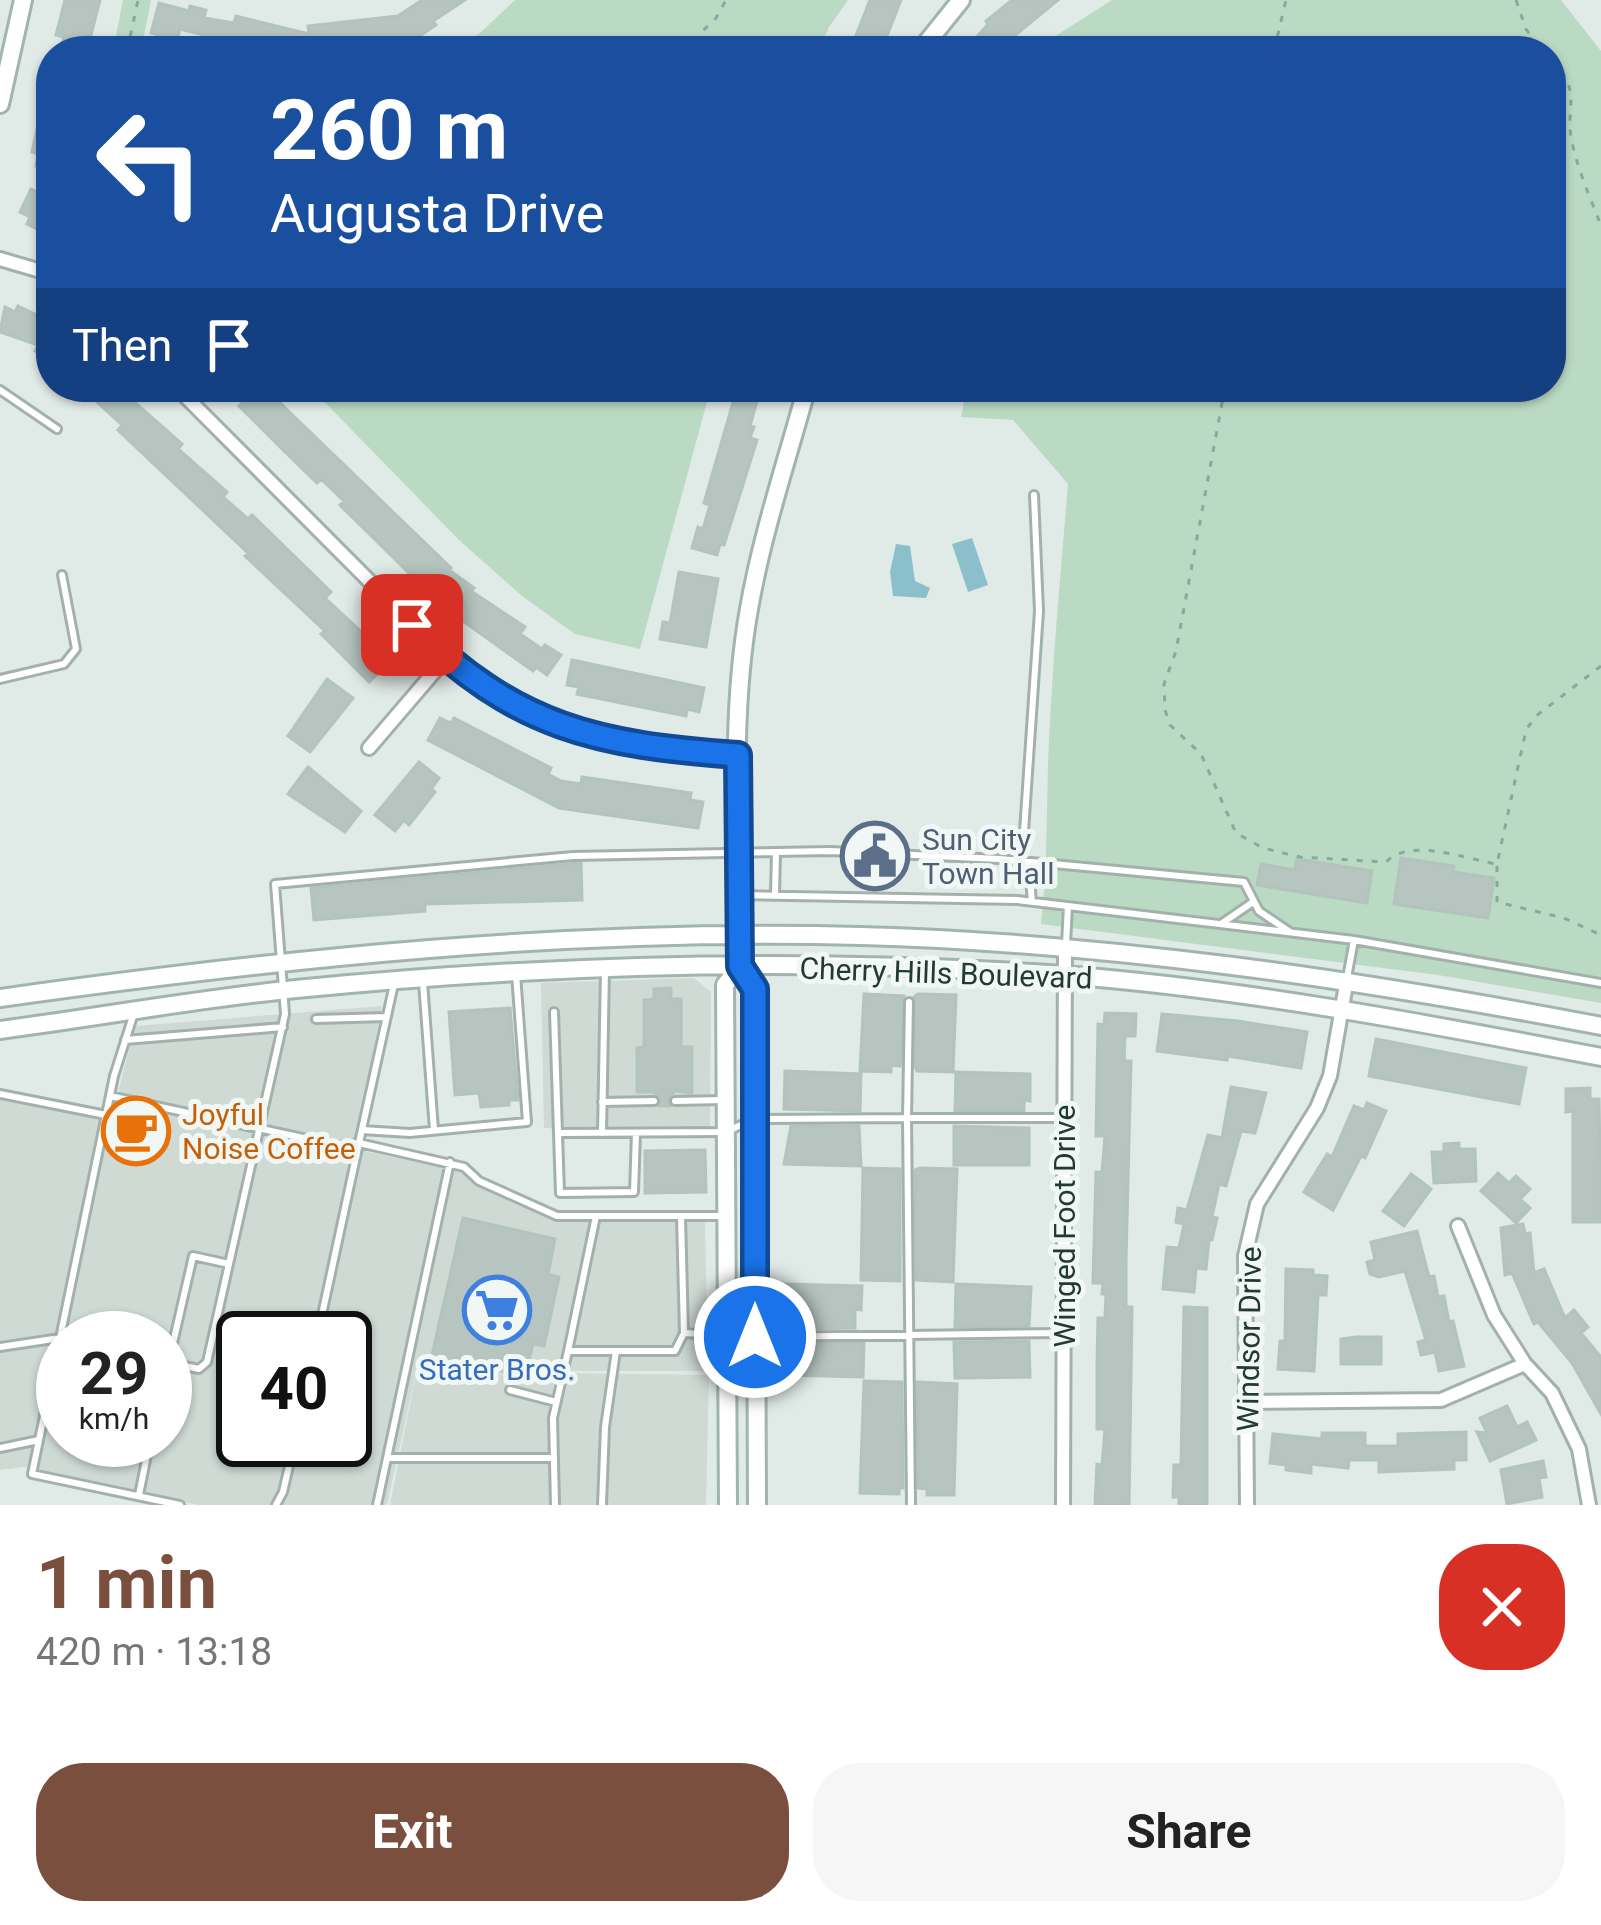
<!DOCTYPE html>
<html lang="en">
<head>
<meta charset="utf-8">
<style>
	body { margin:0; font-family:Roboto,sans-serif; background:#f6f6f6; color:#222; height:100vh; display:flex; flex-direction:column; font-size:45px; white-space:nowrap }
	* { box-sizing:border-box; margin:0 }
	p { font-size:39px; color:#767676 }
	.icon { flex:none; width:66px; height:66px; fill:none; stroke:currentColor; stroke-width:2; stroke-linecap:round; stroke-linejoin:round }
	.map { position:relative; height:1505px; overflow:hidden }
	.sheet { display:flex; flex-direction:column; background:#fff; flex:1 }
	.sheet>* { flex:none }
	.hud { position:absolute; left:36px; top:36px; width:1530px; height:366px; border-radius:48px; box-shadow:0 3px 9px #0004; background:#1a4fa0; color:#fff; overflow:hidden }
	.speed { position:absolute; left:36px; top:1311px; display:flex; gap:24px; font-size:60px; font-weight:700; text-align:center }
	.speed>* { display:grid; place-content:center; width:156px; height:156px; border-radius:50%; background:#fff; box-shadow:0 3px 9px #0004; line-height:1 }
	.speed small { font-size:30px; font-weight:400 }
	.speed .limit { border:6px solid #111; border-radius:18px; background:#fff; color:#111 }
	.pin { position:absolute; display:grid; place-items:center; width:102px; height:102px; color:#fff; margin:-51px; border-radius:24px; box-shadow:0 6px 18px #0006 }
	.me { position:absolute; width:132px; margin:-66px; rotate:0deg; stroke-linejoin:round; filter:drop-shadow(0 0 9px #0008) }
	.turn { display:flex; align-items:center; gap:42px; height:252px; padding:0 36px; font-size:54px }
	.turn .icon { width:156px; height:156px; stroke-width:2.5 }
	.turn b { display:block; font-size:84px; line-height:102px }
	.then { display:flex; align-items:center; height:114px; padding:0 36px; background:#0003; gap:24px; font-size:45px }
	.round { display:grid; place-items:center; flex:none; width:126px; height:126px; border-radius:48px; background:#f6f6f6 }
	.summary { display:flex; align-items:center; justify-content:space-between; height:204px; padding:0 36px }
	h1 { font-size:72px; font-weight:700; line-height:90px; color:#7b4f3e }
	.cta { display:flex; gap:24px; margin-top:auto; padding:24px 36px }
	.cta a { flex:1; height:138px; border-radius:48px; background:#7b4f3e; color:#fff; font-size:48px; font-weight:700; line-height:138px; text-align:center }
	.cta a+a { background:#f6f6f6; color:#222 }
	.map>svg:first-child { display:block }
	.built { fill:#cfdad5; fill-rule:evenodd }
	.green { fill:#bbdac4 }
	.water { fill:#8cbfcc }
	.building { fill:#b6c5bf; stroke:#b3c3bd; stroke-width:3 }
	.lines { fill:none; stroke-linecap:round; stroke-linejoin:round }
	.lane-casing { stroke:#a3b1ad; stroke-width:12 }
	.street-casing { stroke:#a3b1ad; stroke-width:18 }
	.secondary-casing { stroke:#a0b5ae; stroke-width:22 }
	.path { stroke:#83aca0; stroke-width:3; stroke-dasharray:6 9; stroke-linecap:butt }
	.lane { stroke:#fff; stroke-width:6 }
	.street { stroke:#fff; stroke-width:12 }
	.secondary { stroke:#fff; stroke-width:16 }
	.route-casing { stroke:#114b97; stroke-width:30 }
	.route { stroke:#1a73e8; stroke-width:21 }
	.labels { text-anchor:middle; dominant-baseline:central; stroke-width:10; stroke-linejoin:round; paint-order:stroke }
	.service-label { font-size:30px; fill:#4e5e75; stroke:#f1f7f4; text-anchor:start }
	.street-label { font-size:30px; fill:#223934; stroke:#f1f7f4 }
	.food-label { font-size:30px; fill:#c56008; stroke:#f1f7f4; text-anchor:start }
	.shop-label { font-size:30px; fill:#366cbe; stroke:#f1f7f4 }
</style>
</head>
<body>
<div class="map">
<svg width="1601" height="1505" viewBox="0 0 1601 1505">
	<rect width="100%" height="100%" fill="#e0eae6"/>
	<path class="built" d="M694,978L711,992L710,1127L544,1128L541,983Z
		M382,1006L354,1149L461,1172L475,1186L556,1222H705L708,1371H558L553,1389L562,1391L566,1373L709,1375L706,1505H390L419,1359L387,1505H198L23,1467L0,1470V1100L111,1121L135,1026ZM63,1338H165V1440H63ZM243,1338H345V1440H243Z"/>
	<path class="green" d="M123,0H151L141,51H113Z
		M515,0H848L829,27L819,51H446L479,34Z
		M1112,0H1561L1601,51V1003L1438,975L1041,924C1048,864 1046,803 1049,741C1053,655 1061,570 1068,484L1013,420L961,417L966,391L982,387H1551V51H1032Z
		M310,387H711L640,649L575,634L522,596L459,540Z"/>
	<path class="water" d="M972,538L988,585L968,592L952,544Z
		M896,544L910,546L915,581L930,588L926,598L893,596L890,572Z"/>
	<path class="building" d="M65,0H100L87,51L61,49L64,37L56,35Z
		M422,0H465L433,21L436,25L415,39L416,43L407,44L408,51H255L256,45L229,40L227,51H205L208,36L180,29L177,40L151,33L159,3L189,11L190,6L206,10L204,18L234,23L236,16L309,34L308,26L398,16Z
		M870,0H901L881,51H850Z
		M1012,0H1058L996,51H965L988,24L986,21Z
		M46,88H51V169L36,166L38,154L32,152Z
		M31,189L51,199V236L27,224L30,217L20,212Z
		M18,306L51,322V359L35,351L38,345L0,332L5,307L15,312Z
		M91,387H128L124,393L182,444L178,449L227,492L223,497L248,519L252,515L331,592L325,598L383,652L378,657L387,665L369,682L321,634L325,631L245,556L248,553L118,430L122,425L97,402L102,397Z
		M231,387H269L281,398L278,401L451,568L449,570L474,588L471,591L525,627L520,634L542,649L545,645L561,655L547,675L536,667L533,671L445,608L449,602L423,579L419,583L340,505L344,501L321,479L317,483L285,452L239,406L245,400Z
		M730,387H761L750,426L754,427L750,438L757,440L724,545L720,544L717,555L692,548L698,527L703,529L710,505L704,503L734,399L727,397Z
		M679,572L718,579L706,647L660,639L663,622L670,623Z
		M572,660L704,688L699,712L687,709L686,716L577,694L579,687L567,685Z
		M327,679L353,698L310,752L288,736Z
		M440,718L451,723L454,718L551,768L548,774L561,781L581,784L582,777L691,793L690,800L703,802L698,828L559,808L428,740Z
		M419,762L439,778L431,789L435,792L409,825L404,820L395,831L375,815Z
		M308,767L361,811L345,832L288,794Z
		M1401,858L1454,866L1453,872L1494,878L1488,918L1394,904Z
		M1297,859L1372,871L1367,903L1257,885L1261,864L1295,870Z
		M581,863L582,900L425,904V911L314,920L311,888Z
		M671,988V999H681V1047H692V1093L675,1091L668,1098L670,1106H659L661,1098L654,1092H637V1048L644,1047V1000L654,999V989Z
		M864,994L904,996L900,1066L891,1065V1072L860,1071Z
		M918,994L956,995L953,1072L917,1071L915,1066L914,997Z
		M510,1008L518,1100H509V1105L481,1107L479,1093L455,1095L449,1012Z
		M1105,1013L1136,1014L1135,1036H1125L1124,1061H1131L1126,1261V1307H1132L1129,1505H1095L1097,1464L1102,1465L1105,1429H1097V1363L1098,1318H1105L1106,1294H1102L1103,1283H1093L1096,1172H1102L1105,1136H1096L1098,1024L1104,1025Z
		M1162,1014L1238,1021L1307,1032L1301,1068L1228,1056L1227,1060L1157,1051Z
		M1376,1039L1526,1068L1519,1104L1369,1076Z
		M785,1071L861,1074L860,1111L784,1109Z
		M956,1072L1030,1074V1101L1024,1100V1111H955Z
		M1231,1087L1266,1093L1255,1133L1241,1131L1226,1186L1219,1184L1212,1217L1217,1218L1212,1240H1209L1206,1269L1196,1268L1194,1292L1163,1289L1167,1247L1179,1248L1184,1224L1176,1222L1178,1208L1187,1210L1208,1135L1222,1138Z
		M1590,1088V1099H1599L1601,1222H1573V1111L1566,1112V1089Z
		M1367,1103L1386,1111L1365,1158L1361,1156L1333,1210L1304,1192L1327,1154L1332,1157L1354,1106L1364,1110Z
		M791,1126H859L861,1166L784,1164Z
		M954,1126L1029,1128V1165H954Z
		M1459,1143V1149H1475L1476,1181L1434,1183L1432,1152H1444V1144Z
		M705,1150L706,1192L645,1193V1151Z
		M863,1168L900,1169V1281L861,1280Z
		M920,1168L957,1169L953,1282L916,1280L915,1170Z
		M1498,1173L1509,1183L1516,1176L1530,1189L1520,1199L1530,1208L1516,1223L1481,1191Z
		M1411,1174L1431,1189L1404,1226L1383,1211Z
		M463,1218L555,1239L548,1274L559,1277L544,1346L533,1344L525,1376L432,1355Z
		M1523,1224L1525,1234L1530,1233L1534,1273L1544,1269L1565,1318L1574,1310L1588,1327L1581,1333L1601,1357V1414L1572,1363L1538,1322L1534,1324L1512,1273L1505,1275L1501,1228Z
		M1417,1231L1429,1277L1434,1276L1438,1297L1444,1296L1449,1322L1453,1321L1464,1366L1439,1371L1435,1352L1421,1355L1418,1342L1426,1340L1405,1271L1379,1277L1370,1274L1367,1262L1375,1260L1371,1242Z
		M1286,1269L1313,1270V1275L1327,1276L1326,1295H1318L1314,1371L1278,1369L1280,1341H1285Z
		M785,1284L862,1286L861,1310L855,1309V1328L793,1329V1321H784Z
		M956,1284L1031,1287L1029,1326L955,1327Z
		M1184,1307L1207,1308V1505H1179V1497H1173L1174,1465H1181Z
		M1356,1337H1381V1364H1341V1339Z
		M1029,1341L1030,1377L955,1378L954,1342Z
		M864,1343L863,1377L786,1375V1357H792V1344Z
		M864,1381L902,1382L903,1488H899V1494L860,1493Z
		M917,1382L957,1384L954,1495H927V1489L918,1488Z
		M1507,1406L1517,1427L1527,1422L1536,1440L1490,1461L1477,1432L1487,1433L1480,1418Z
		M1466,1432V1460H1454V1469L1379,1472V1460H1349L1348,1468L1311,1464V1473L1286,1470V1465L1270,1463L1273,1434L1322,1439V1433H1365V1446H1398V1434Z
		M1543,1461L1546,1477L1539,1478L1542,1497L1507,1504L1501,1470Z"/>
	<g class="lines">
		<defs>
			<path id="lane" d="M0,390L57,429
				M0,679L64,664L76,649L62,575
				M741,895L1017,900L1354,940L1601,983
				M775,895L776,852
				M1032,902L1030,878L1022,861L1039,611L1034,495
				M1221,924L1253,902
				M1066,944L1068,906
				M1347,978L1354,940
				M423,982L434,1130
				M394,984L359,1143L464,1167L479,1181L557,1216H725
				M554,1012L558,1133L725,1132L755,1119L907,1118L909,1002
				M133,1016L114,1076L32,1474L180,1505
				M316,1019L387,1017
				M125,1040L283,1027
				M0,1094L106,1115
				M110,1096L340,1146L359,1143L317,1338
				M675,1101L724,1100
				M602,1102L654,1101
				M362,1130L410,1133L527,1122L516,974
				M558,1133L560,1193L634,1192L636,1133
				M602,1133L605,969
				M681,1217L684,1333
				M0,1347L60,1338
				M568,1351L596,1216
				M170,1363L199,1369L207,1362L285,1014L275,884L573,856L830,851L999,859L1244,882L1259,911L1290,932
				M165,1378L193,1256L229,1264
				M510,1390L556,1402
				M0,1448L39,1440
				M389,1458H551
				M139,1495L150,1440
				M276,1505L283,1492L295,1440
				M377,1505L450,1162
				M555,1505L553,1418L568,1351H675L684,1333L755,1337L1063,1333
				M602,1505L605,1427L616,1351
				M911,1505L907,1118H1062"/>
			<path id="street" d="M0,259L51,274
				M176,387L446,658L520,709L580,733L642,748L738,755
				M369,748L446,658
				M1458,1226L1494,1315L1525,1364L1552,1393L1579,1449L1589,1505
				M1246,1402L1441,1400L1525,1364
				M1063,1505L1065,948
				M1247,1505L1245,1256L1257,1204L1317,1108L1330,1076L1347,979"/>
			<path id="secondary" d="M920,51L961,0
				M0,104L23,0
				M0,998C285,958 573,928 861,936C1111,943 1356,979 1601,1026
				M0,1030C98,1017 197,999 296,989C550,964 809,957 1064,975C1245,989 1424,1023 1601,1057
				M728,1505L725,985L740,966
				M757,1505L755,990L740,966C740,848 728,726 749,609C762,534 787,460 807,387"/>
		</defs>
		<use href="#lane" class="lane-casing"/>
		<use href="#street" class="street-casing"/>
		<use href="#secondary" class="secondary-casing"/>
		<path class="path" d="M1516,0L1526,29L1542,51
			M127,51L138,0
			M682,51L716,18L726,0
			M1274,51L1286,0
			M1551,61C1584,91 1564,107 1572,142C1578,171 1591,199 1601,226
			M1225,387L1176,651L1164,684L1165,710L1170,725L1201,754L1236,833L1263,848L1300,857L1386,862C1410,837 1466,859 1497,864L1526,730L1536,716L1601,666
			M1497,866V902L1564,918L1601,935"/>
		<use href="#lane" class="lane"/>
		<use href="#street" class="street"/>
		<use href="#secondary" class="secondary"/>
	</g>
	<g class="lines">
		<defs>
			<path id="route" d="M412,625C515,728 598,745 738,755L740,966L755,989V1337"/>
		</defs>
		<use href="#route" class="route-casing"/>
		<use href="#route" class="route"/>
	</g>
	<defs>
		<symbol id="civic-ring" viewBox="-11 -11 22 22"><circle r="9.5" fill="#f1f7f4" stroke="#5c6f8a" stroke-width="1.5"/><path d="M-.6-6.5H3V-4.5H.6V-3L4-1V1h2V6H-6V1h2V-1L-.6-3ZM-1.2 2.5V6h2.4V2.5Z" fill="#5c6f8a"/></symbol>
		<symbol id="cafe-ring" viewBox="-11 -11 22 22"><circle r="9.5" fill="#f1f7f4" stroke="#e8710a" stroke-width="1.5"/><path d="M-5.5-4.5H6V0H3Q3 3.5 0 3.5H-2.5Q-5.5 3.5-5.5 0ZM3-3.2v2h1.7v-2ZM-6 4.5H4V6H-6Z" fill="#e8710a"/></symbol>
		<symbol id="supermarket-ring" viewBox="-11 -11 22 22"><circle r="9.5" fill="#f1f7f4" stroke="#3f7fe0" stroke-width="1.5"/><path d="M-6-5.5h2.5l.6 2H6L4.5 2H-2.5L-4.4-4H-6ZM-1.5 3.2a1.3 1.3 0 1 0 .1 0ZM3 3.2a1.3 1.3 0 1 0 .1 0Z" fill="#3f7fe0"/></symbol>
	</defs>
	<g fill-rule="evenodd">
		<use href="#civic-ring" x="837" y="818" width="76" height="76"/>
		<use href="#cafe-ring" x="98" y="1093" width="76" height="76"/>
		<use href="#supermarket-ring" x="459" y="1272" width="76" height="76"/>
	</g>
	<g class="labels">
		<g class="service-label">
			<text x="922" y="839">Sun City<tspan x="922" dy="34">Town Hall</tspan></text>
		</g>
		<g class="street-label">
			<text transform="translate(946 973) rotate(2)">Cherry Hills Boulevard</text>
			<text transform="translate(1064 1226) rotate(-90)">Winged Foot Drive</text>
			<text transform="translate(1249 1339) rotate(-89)">Windsor Drive</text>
		</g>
		<g class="food-label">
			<text x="182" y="1114">Joyful<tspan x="182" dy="34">Noise Coffee</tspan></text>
		</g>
		<g class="shop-label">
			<text x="497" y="1369">Stater Bros.</text>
		</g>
	</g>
</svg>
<div class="speed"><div>29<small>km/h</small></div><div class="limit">40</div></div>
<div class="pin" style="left:412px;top:625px;background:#d93025"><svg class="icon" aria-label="arrive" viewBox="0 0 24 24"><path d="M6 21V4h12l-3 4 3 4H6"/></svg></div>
<svg class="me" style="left:755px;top:1337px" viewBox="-20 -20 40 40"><circle r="17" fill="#1a73e8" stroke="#fff" stroke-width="3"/><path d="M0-11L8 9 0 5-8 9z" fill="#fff"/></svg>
<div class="hud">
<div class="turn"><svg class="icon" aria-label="left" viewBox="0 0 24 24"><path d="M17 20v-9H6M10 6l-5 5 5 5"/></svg><div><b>260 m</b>Augusta Drive</div></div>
<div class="then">Then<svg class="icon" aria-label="arrive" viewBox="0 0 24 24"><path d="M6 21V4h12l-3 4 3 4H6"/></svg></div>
</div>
</div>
<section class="sheet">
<div class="summary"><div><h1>1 min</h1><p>420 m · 13:18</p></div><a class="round" style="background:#d93025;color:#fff"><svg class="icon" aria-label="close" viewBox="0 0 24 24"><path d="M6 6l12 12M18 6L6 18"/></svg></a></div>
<div class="cta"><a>Exit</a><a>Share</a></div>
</section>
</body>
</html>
